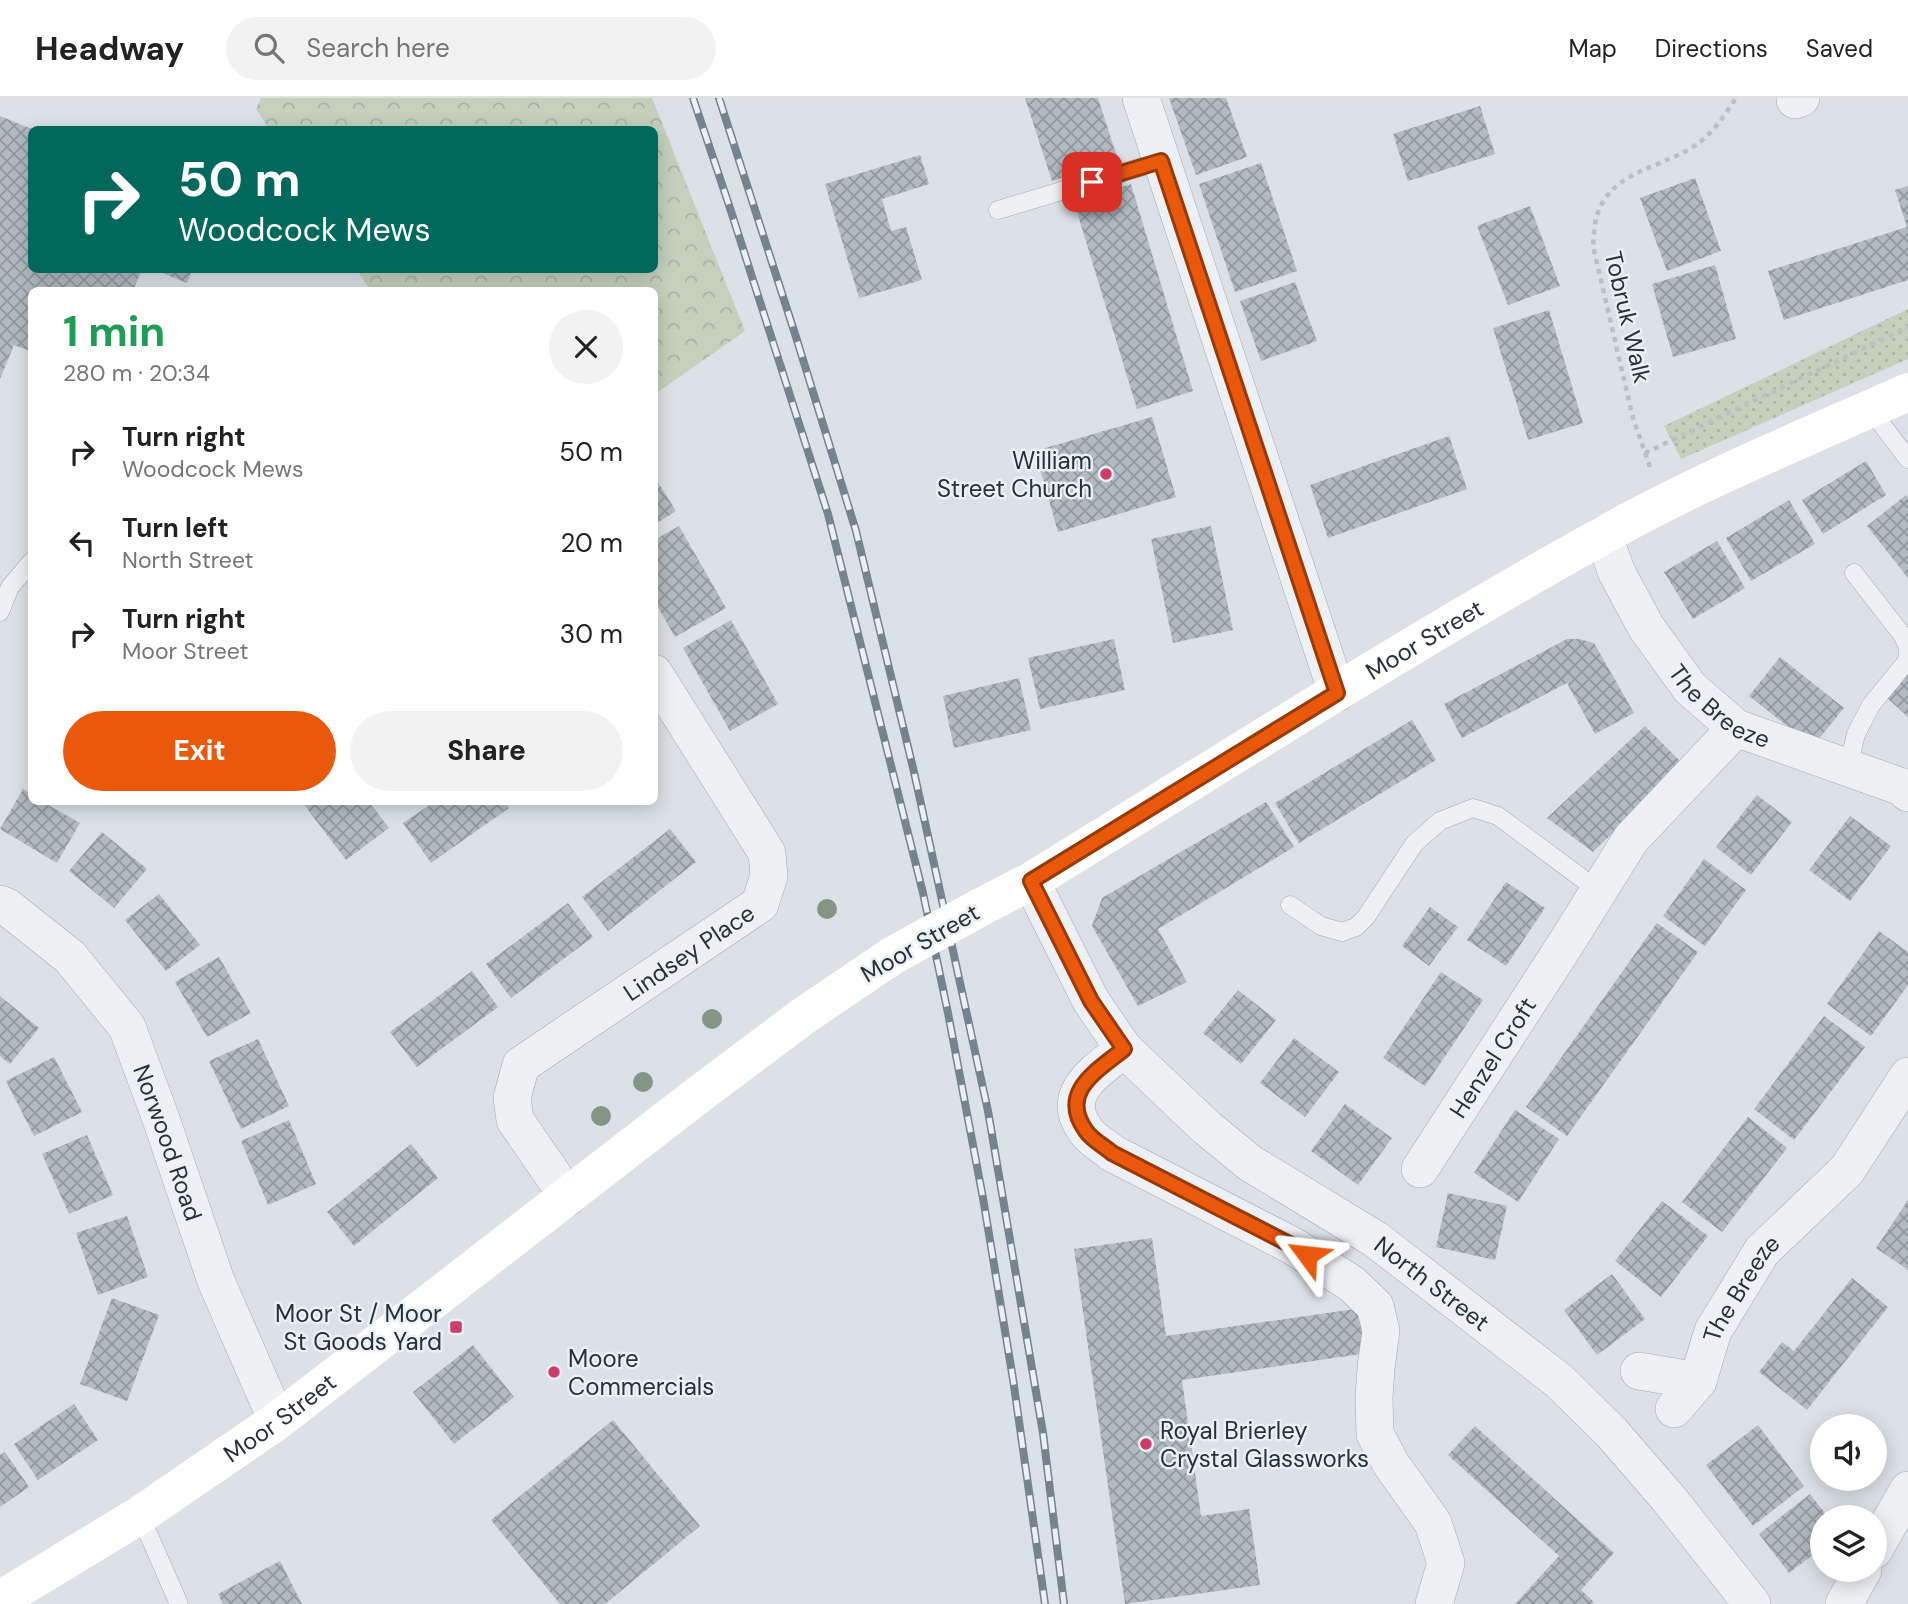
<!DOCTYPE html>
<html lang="en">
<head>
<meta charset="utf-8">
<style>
	body { margin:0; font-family:"DM Sans",sans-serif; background:#f2f2f2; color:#222; height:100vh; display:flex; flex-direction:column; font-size:26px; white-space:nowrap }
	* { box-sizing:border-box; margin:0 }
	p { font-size:23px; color:#767676 }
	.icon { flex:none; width:38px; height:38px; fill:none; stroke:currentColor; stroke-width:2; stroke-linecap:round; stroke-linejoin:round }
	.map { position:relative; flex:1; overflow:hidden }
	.details { position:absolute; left:28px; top:189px; width:630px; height:518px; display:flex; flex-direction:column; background:#fff; border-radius:10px; box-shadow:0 4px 18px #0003 }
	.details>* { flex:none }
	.banner { position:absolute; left:28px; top:28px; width:630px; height:147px; border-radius:10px; box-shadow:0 4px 18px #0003; background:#00695c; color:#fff; overflow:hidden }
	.tools { position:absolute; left:1810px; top:1316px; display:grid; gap:14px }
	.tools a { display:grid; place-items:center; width:77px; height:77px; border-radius:50%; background:#fff; box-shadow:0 4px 18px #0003; font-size:35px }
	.pin { position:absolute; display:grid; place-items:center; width:60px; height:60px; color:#fff; margin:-30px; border-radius:14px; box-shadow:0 4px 10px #0006 }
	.me { position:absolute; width:77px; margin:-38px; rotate:300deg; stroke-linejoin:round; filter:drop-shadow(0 0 5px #0008) }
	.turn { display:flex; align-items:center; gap:24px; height:147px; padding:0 35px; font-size:32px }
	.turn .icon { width:91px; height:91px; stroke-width:2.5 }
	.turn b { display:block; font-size:49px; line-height:60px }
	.round { display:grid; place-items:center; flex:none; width:74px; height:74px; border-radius:37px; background:#f2f2f2 }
	.overview { display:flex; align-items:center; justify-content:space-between; height:119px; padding:0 35px }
	h1 { font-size:42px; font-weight:700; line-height:52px; color:#1e9e55 }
	.button { display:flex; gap:14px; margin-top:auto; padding:14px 35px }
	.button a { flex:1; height:80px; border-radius:42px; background:#ea580c; color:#fff; font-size:28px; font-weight:700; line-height:80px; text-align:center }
	.button a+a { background:#f2f2f2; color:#222 }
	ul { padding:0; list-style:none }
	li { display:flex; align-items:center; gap:21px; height:91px; padding:0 35px }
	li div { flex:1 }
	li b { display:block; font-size:26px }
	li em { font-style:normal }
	header { display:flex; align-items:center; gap:42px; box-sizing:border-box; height:98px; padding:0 35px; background:#fff; border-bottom:2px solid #e0e0e0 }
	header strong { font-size:33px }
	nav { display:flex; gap:38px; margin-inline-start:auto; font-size:24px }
	.search { width:490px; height:63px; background:#f2f2f2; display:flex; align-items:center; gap:18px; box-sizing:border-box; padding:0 24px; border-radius:38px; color:#767676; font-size:26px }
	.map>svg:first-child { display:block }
	.grass { fill:url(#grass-dots) }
	.forest { fill:url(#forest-crowns) }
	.building { fill:url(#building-cross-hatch) }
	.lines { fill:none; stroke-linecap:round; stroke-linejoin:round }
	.lane-casing { stroke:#a1a9b0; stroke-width:19 }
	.street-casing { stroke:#a1a9b0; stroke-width:38 }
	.path { stroke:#babfc4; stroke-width:4.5; stroke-dasharray:5 5; stroke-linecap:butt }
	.lane { stroke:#eef1f4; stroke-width:18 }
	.street { stroke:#eef1f4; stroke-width:37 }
	.secondary { stroke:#fff; stroke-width:38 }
	.rail-casing { stroke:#75838f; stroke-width:8 }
	.rail { stroke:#eaf0f4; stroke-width:5; stroke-dasharray:16; stroke-linecap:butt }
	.secondary-bridge { stroke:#fff; stroke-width:38 }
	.tree { fill:#859584 }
	.route-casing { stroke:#983908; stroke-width:18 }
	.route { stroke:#ea580c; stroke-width:12 }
	.poi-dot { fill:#ce3d68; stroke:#eaf0f4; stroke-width:2.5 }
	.labels { text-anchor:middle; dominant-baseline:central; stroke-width:5; stroke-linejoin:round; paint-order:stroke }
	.street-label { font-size:24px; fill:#25313c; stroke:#eaf0f4 }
	.poi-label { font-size:24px; fill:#25313c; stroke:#eaf0f4; text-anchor:end }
</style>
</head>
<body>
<header>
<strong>Headway</strong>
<div class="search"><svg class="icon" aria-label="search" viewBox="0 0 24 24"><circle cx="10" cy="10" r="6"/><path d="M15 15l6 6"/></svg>Search here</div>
<nav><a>Map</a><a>Directions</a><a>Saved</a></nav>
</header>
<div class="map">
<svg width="1908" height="1506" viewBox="0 0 1908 1506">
	<defs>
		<pattern id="grass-dots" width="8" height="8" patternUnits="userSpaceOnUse" patternTransform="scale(1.75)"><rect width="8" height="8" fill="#c4d0bc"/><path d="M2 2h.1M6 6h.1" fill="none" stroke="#a8b3a2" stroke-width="1.8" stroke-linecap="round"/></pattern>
		<pattern id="forest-crowns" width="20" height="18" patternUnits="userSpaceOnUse" patternTransform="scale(1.75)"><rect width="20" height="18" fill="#c4d0bc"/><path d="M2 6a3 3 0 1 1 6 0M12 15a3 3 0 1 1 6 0" fill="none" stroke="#a8b3a2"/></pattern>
		<pattern id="building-cross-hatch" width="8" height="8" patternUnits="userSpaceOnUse" patternTransform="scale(1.75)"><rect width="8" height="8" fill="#b2bbc2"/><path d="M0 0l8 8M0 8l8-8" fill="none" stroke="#91999f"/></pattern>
	</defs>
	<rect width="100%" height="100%" fill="#dbe1e6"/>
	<path class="grass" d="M1908,211V261L1681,361L1664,328Z"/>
	<path class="forest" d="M261,0H652L745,233L655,296L654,192H370L357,172H654V32L269,31L256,11Z"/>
	<path class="building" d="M1025,0H1098L1118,62L1052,83Z
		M1169,0H1226L1247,59L1196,77Z
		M1480,8L1495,56L1408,83L1393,36Z
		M0,18L32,31V172H142L133,192H32V254L14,247L0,281Z
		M920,57L929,86L882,101L891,133L906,129L922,182L859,200L825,86Z
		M1261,65L1297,173L1235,194L1199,86Z
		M1695,80L1721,153L1667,173L1640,100Z
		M1131,86L1193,293L1137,311L1074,104Z
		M1908,88V182L1784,222L1768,173L1907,129L1895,92Z
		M1530,108L1560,188L1508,207L1477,128Z
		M1715,167L1736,241L1673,259L1652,186Z
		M155,172H192L187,185Z
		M1295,184L1317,243L1261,263L1240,203Z
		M1549,212L1583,325L1528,342L1493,230Z
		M1152,319L1176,399L1058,434L1035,353Z
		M1449,338L1467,391L1328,440L1310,387Z
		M1866,363L1886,397L1823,436L1802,402Z
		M654,378L676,413L654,427Z
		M1906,397L1908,400V480L1867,428Z
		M1789,402L1815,446L1751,483L1726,440Z
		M679,428L726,510L675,539L654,502V442Z
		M1211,428L1233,532L1173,545L1151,441Z
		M1717,443L1745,490L1693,521L1664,474Z
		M731,522L778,606L730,633L683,550Z
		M1114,541L1125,592L1040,611L1028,560Z
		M1567,541H1579L1594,545L1634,615L1595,636L1567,585L1462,640L1444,606Z
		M1780,559L1844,610L1813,648L1749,598Z
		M1908,570V619L1884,597Z
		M1019,580L1031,632L954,650L943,598Z
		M1412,622L1436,662L1299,745L1275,705Z
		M1645,628L1683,666L1593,754L1547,720Z
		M23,691L32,696V704H43L80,725L57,765L0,731Z
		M1757,697L1792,724L1751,777L1716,749Z
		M302,704H369L389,730L346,762Z
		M434,704H505L509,710L431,765L403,725Z
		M1266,704L1294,749L1158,831L1187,884L1138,908L1092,828L1102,800Z
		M1850,718L1891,748L1850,803L1809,772Z
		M670,731L696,764L608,833L582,799Z
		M102,734L147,771L114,810L69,773Z
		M1704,761L1746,792L1705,848L1663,818Z
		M1506,784L1545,810L1506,868L1467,842Z
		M159,796L200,847L166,873L125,822Z
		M568,805L593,839L511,900L486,866Z
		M1430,809L1458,829L1429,868L1402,848Z
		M1657,825L1698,854L1567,1038L1526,1009Z
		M1879,833L1908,854V887L1871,938L1827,906Z
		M219,859L251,915L207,939L175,884Z
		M472,873L498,909L417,969L390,934Z
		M1441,874L1483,902L1425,988L1383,960Z
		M1238,892L1276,922L1241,966L1203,935Z
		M0,898L39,930L10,966L0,958Z
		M1824,918L1865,949L1794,1042L1754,1011Z
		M1294,940L1339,974L1305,1019L1260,985Z
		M258,941L289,1008L241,1031L209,963Z
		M54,959L82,1014L34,1038L6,983Z
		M1345,1006L1392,1040L1358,1087L1311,1053Z
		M1515,1012L1559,1041L1518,1104L1474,1075Z
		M1748,1019L1787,1050L1722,1134L1682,1104Z
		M289,1022L316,1086L268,1107L241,1043Z
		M87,1037L113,1097L69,1116L42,1056Z
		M411,1046L438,1080L354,1148L327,1114Z
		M1448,1095L1507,1108L1495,1162L1436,1149Z
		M1908,1102V1172L1876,1150Z
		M1662,1103L1708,1138L1661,1199L1615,1163Z
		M127,1118L148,1179L98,1197L76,1135Z
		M1152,1140L1166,1238L1362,1210L1368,1255L1182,1282L1201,1418L1249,1411L1260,1487L1125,1506L1074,1151Z
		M1612,1176L1645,1221L1597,1257L1564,1212Z
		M1852,1180L1888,1209L1807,1312L1759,1274L1782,1244L1794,1253Z
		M112,1200L159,1217L127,1303L80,1286Z
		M473,1247L514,1299L454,1346L413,1294Z
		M74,1306L98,1342L38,1382L14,1346Z
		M613,1322L700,1428L605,1506H560L491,1422Z
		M1758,1327L1804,1388L1753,1428L1706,1367Z
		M1475,1328L1614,1455L1581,1492L1594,1504L1592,1506H1515L1559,1458L1448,1357Z
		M5,1354L29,1389L0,1409V1357Z
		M1810,1396L1828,1419H1822V1450L1789,1475L1759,1436Z
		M280,1463L302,1506H223L218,1496Z"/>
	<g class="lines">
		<defs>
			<path id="lane" d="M998,112L1161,63
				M1870,311L1908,361
				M0,514L10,489L32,463
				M1848,670L1856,636L1871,607L1907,563L1908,550L1903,538L1854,475
				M1290,807L1321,828L1342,834L1356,829L1366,819L1414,746L1440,723L1473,710L1498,718L1599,793
				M140,1417L179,1506"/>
			<g id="street">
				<path d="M1141,0L1337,595"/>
				<path d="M1795,2L1801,0"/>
				<path id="s1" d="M1603,437L1617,475L1646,529L1690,590L1736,630L1902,689L1908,695"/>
				<path id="s2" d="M1031,783L1091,903L1124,951L1206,1029L1250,1065L1375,1141L1558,1282L1611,1334L1669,1401L1752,1506"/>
				<path id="s3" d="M0,806L7,809L70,859L127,929L161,1021L216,1183L277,1323"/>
				<path d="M1124,951C1097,973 1058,995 1086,1033C1092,1042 1104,1048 1112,1055L1293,1148L1352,1186L1375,1208L1381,1233L1376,1270L1374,1299L1375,1336L1391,1366L1433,1425L1446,1465L1434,1506"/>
				<path id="s4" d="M1420,1071L1565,847L1631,741L1736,630"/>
				<path id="s5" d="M568,1099L515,1022L512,1000L521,967L760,806L769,778L767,755L654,575"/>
				<path d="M1639,1273L1698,1283"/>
				<path id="s6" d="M1674,1311L1698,1283L1713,1233L1762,1153L1847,1072L1908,978"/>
				<path d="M1874,1452L1908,1392"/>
				<path d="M1844,1506L1863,1472"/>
			</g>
		</defs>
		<use href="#lane" class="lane-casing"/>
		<use href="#street" class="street-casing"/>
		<path class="path" d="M1645,355L1908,229
			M1650,369L1633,320L1593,148C1594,139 1594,129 1596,121C1608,74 1658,71 1693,49C1711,38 1725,17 1736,0"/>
		<use href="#lane" class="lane"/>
		<use href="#street" class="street"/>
		<g class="secondary">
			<path id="s7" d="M981,809L1031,783C1220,667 1408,546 1602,438C1700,383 1805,340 1908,294"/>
			<path id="s8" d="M0,1502L140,1417L277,1323L698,997L802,919L892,858"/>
		</g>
		<defs>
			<path id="rail" d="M693,0L729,107L828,416L923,795L948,915L983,1100L1013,1281L1045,1506
				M719,0L796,239L856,433L914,674L988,1013L1043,1335L1064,1506"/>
		</defs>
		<use href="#rail" class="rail-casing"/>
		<use href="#rail" class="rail"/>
		<path class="secondary-bridge" d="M892,858L981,809"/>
	</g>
	<g class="tree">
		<circle cx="827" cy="811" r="10"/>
		<circle cx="712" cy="921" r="10"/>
		<circle cx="643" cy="984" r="10"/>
		<circle cx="601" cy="1018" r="10"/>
	</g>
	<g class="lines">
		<defs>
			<path id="route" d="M1092,84L1161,63L1337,595L1031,783L1091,903L1124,951C1097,973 1058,994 1086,1033C1092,1042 1104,1048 1112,1055L1293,1148L1307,1157"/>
		</defs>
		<use href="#route" class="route-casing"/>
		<use href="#route" class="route"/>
	</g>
	<g class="poi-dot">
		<circle cx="1106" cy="376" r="7"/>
		<rect x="449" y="1222" width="14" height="14" rx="3.5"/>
		<circle cx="554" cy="1274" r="7"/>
		<circle cx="1146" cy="1346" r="7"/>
	</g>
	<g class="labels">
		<g class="street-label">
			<text transform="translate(1628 219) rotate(77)">Tobruk Walk</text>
			<text stroke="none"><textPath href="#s7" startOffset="518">Moor Street</textPath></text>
			<text stroke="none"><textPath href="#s1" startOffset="212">The Breeze</textPath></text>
			<text transform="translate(920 845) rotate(-30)">Moor Street</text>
			<text stroke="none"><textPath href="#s5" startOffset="352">Lindsey Place</textPath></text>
			<text stroke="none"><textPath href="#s4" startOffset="133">Henzel Croft</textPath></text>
			<text stroke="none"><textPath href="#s3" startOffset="301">Norwood Road</textPath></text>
			<text stroke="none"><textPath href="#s2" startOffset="581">North Street</textPath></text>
			<text stroke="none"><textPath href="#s6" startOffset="140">The Breeze</textPath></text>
			<text stroke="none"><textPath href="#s8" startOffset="334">Moor Street</textPath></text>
		</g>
		<g class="poi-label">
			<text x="1092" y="362">William<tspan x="1092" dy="28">Street Church</tspan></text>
			<text x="442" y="1215">Moor St / Moor<tspan x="442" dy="28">St Goods Yard</tspan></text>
			<text x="568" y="1260" text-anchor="start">Moore<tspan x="568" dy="28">Commercials</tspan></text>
			<text x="1160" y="1332" text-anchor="start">Royal Brierley<tspan x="1160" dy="28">Crystal Glassworks</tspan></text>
		</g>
	</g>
</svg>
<div class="tools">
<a><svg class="icon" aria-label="sound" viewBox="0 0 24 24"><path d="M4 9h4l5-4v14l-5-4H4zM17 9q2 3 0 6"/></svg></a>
<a><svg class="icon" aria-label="layers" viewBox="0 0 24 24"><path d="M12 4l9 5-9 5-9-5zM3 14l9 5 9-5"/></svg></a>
</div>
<div class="pin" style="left:1092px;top:84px;background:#d93025"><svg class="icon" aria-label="arrive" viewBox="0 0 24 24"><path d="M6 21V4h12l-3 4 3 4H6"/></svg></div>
<svg class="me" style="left:1307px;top:1157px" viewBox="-20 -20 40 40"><path d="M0-17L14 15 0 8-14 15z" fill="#ea580c" stroke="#fff" stroke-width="4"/></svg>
<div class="banner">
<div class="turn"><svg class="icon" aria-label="right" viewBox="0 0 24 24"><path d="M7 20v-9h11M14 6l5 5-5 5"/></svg><div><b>50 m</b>Woodcock Mews</div></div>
</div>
<section class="details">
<div class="overview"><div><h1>1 min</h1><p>280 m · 20:34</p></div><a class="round"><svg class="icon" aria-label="close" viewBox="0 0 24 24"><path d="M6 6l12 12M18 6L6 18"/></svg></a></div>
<ul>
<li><svg class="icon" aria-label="right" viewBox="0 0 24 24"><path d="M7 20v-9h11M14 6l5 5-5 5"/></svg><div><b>Turn right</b><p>Woodcock Mews</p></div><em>50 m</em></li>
<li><svg class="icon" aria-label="left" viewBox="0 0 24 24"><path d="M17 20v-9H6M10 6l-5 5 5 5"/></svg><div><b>Turn left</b><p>North Street</p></div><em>20 m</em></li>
<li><svg class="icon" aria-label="right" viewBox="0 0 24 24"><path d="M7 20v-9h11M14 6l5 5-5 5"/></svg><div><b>Turn right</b><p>Moor Street</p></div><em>30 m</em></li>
</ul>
<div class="button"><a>Exit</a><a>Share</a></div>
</section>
</div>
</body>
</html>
